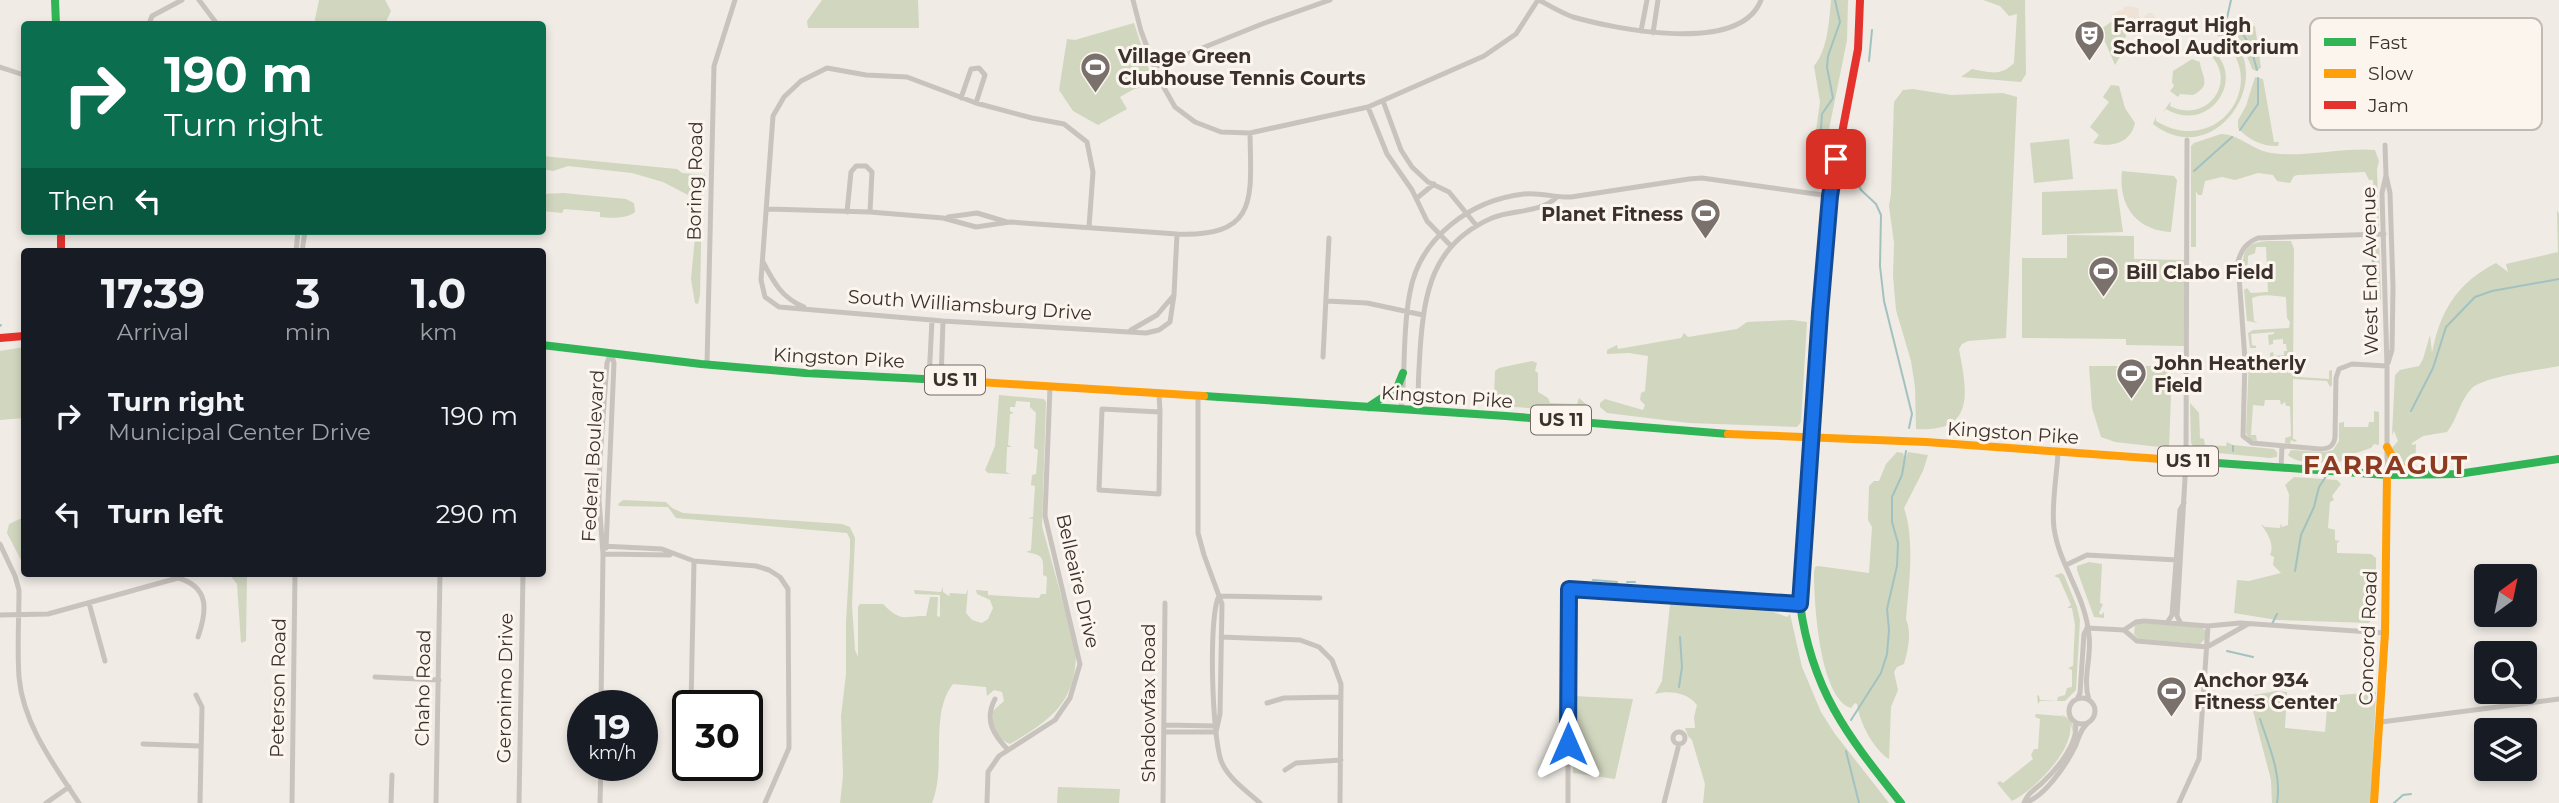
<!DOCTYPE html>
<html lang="en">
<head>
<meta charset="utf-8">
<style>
	body { margin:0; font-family:Montserrat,sans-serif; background:#20242c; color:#f1f3f6; height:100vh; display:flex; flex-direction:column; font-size:26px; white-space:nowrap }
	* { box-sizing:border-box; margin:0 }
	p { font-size:23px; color:#9ea1a6 }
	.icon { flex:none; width:38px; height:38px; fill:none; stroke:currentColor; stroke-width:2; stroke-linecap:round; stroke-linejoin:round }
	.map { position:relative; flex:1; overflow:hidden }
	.drawer { position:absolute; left:21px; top:248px; width:525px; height:329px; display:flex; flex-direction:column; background:#171b24; border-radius:7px; box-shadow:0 4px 10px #0003 }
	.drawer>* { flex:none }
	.guide { position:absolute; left:21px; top:21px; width:525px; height:214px; border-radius:7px; box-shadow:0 4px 10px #0003; background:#0b6e4f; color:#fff; overflow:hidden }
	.needle { width:46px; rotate:33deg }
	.controls { position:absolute; left:2474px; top:564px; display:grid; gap:14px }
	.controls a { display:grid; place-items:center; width:63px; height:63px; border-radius:7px; background:#171b24; box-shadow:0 4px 10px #0003; font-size:35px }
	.speed { position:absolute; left:567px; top:690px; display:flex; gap:14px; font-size:35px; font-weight:700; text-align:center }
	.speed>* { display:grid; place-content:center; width:91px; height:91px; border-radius:50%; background:#171b24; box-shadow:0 4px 10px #0003; line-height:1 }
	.speed small { font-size:18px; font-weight:400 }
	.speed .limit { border:4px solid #111; border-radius:10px; background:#fff; color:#111 }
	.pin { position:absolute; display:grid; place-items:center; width:60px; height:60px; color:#fff; margin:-30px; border-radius:14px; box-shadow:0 4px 10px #0006 }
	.me { position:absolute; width:77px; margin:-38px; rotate:0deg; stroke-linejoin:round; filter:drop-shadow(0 0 5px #0008) }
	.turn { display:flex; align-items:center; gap:24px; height:147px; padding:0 28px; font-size:32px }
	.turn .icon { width:91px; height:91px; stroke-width:2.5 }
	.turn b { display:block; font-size:49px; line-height:60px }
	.then { display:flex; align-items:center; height:66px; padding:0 28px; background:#0003; gap:14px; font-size:26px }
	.eta { display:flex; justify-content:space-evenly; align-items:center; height:119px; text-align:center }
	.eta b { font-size:42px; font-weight:700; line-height:49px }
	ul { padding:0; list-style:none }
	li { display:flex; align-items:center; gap:21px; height:98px; padding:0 28px }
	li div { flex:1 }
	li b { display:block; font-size:26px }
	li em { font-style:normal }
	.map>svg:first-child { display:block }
	.green { fill:#d1d6bf }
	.plaza { fill:#eee3d5 }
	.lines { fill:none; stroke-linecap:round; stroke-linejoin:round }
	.stream { stroke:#a1c2c1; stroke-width:2 }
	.street { stroke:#c9c3be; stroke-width:5 }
	.fast { stroke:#30b455; stroke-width:8 }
	.slow { stroke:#ff9f0a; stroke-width:8 }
	.jam { stroke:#e5322d; stroke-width:8 }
	.route-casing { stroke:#114b97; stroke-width:18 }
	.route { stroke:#1a73e8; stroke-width:12 }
	.labels { text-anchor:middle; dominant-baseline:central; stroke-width:6; stroke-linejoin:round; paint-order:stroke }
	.shield { fill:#fbf5ee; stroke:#756b66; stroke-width:2 }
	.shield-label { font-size:18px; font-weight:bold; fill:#3b302b }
	.poi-label { font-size:19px; font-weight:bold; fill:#3b302b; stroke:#fbf5ee; text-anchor:start }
	.street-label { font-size:19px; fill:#3b302b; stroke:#fbf5ee }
	.district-label { font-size:26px; font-weight:bold; letter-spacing:2px; fill:#8c3b22; stroke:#fbf5ee }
	.key { fill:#fbf5ee; stroke:#c1bab4; stroke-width:2 }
	.key-label { font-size:19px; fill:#3b302b }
</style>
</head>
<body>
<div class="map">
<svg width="2559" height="803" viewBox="0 0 2559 803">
	<rect width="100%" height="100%" fill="#f0ebe5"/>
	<path class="green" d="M319,0H385L391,11L385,24H314Z
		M822,0H918L919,28H808L807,21Z
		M1831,0H1848L1847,40L1825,149L1813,152L1820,102L1814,66C1828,49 1829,21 1831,0Z
		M1983,0H2025L2026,74L2021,82L1961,77L1972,69C1989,72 2000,77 2014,63L2017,14L2009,16L2000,6Z
		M2115,19L2118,23L2127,26L2124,50L2115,65L2100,30Z
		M2243,20L2248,27L2255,26L2261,68L2256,71L2252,69C2248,55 2237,42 2236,28Z
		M1134,23L1154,85L1134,89L1120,97L1127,109L1098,125L1073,111L1059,90L1067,39L1075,40Z
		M2215,28C2287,60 2220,176 2153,124L2156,117V121C2220,160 2276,76 2214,33L2210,35Z
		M2207,42V47C2250,72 2212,136 2166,109L2163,112L2171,101L2170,106C2208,125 2240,79 2207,52L2202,55Z
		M2192,59L2200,62C2201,76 2213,85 2193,95L2180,94L2178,97L2170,91L2174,86L2172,82L2173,71Z
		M2255,77L2263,79L2274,142H2279L2278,146C2263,147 2247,139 2238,128V120L2246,106Z
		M2111,85L2119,86L2125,108L2135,123C2131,143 2111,148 2093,143L2099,135L2090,127L2109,102L2103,97Z
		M1913,89L1951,95L2003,93L2017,97L2006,338L1968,341L1962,344L1959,349C1967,392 1976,433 1916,429L1915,387L1911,361L1896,310L1893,276L1894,243L1889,206L1891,194L1894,102L1903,90Z
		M2221,134C2239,134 2252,150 2271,153C2305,158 2341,147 2375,150L2379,161L2377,169L2379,227L2376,229L2373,180H2369L2365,172L2298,175L2294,176L2290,183L2277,181L2273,175L2258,173L2235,180L2222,177L2205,181L2202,195H2198L2196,191V247H2191V146L2194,143Z
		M2069,139L2073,179L2034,183L2030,143Z
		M542,156L677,169L682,173L705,175L702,200L700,295L698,304L695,303L691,279L696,227L694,209L688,195L663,182L632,173L568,166L553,171L543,169Z
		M2122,171L2174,176L2177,180L2171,232C2136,230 2118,205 2122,171Z
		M2117,189L2123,232L2042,235V192Z
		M563,193L626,199L634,203L635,212C627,219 611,218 600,217V212L564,209L562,213L543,211V194Z
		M2557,210L2559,214V366C2540,370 2485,376 2472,388C2460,400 2458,418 2447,432L2423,436L2412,443V445L2416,444L2415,467L2399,463L2392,448L2398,441L2394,431L2392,435L2395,375L2400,370L2419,366L2423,359L2430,335L2432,353C2440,311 2457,283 2496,263L2508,272L2506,264L2558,252Z
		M2067,235L2134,236V259L2185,260L2184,346L2126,345V339L2022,338V258H2067Z
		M2375,238L2379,240L2381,299L2377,302L2373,298L2371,243Z
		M2291,241L2294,249L2293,375L2300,372V377L2329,379V371L2332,370V385L2330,387L2327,381L2293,379V439L2297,440L2295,442L2291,440L2290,444L2285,443V438L2291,436L2290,406H2286L2285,402L2281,405L2280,400H2265L2264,406L2253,405L2251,435H2256L2257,441L2250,440L2246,433L2249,357L2258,355L2253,356L2254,363L2277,362L2276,359L2270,360V353L2273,352L2274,356L2284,355V351H2287L2286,344H2283V339L2273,340V344L2269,345L2268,335L2274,334V332L2251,334L2252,345L2256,346V348H2250L2248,333L2253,330L2289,328L2290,322L2287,318L2286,297C2274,296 2264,293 2252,298L2254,321L2258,323L2247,321L2244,290L2247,288L2251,293L2268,292L2266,247H2256L2255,253L2248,256L2247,282L2243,280C2239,237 2255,241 2291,241Z
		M1792,320L1807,322L1801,422L1797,427L1689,423L1607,413L1600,407V403L1605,399L1643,410L1645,405L1640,400L1641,393L1645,391L1648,356L1629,353L1607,354V350L1617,345L1618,349L1681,338L1684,333L1688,337L1737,329L1747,322Z
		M24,347V418L0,420V351Z
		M1532,361L1537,363L1535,371L1538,373V392L1548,398L1550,403L1577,404L1579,398L1589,407L1587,412L1499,406L1494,396L1495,371L1499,368Z
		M2089,366H2168L2172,369L2169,448L2115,442L2101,437L2092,408Z
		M999,395L1044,399L1046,402L1042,526L1076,650C1077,702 1051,720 1010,744C996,739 991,724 993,711L1004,701L1002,692L994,690L987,696L986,687L953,684C929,714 947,766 932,803H840L843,776L841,716L846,674V622L850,553V539L847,533L676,518L668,507L619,506L618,504L623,500L666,502L672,508L683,513L842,524L850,527L855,538L852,605L855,650L858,657V607L860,604H883C903,624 904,615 926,616L930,597H938L937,616L940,617V595L915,594L914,590L941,592L943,587V592L949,596L950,593L966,594L968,589L966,613L972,620L982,623L988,619L993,608L990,600L977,594L976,590L988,591V595L1039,598L1041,594H1046L1047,577L1043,575C1044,557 1043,555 1026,552L1031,550L1033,519L1028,518L1033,517L1035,486L1031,485L1032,475L1036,474L1038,450L1034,448L1036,413L1030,407V402L1016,401L1015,407H1010V411L1014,413L1010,414L1008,445L1012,447H1007L1006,472L1010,474L988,473L985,470L995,446Z
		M2190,403L2199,413L2200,438L2204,439L2205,445L2226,446L2227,442L2233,445L2274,449L2277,452V457L2270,458L2197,451L2191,443Z
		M2374,411L2379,412V445L2374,444L2371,448L2356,453L2354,459L2338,462L2337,458C2327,465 2296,464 2288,455L2291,450L2324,452L2333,450L2339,441V423L2344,422V427H2368L2369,422H2374Z
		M1897,452L1903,453L1905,460L1908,452L1928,455L1923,471L1904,508C1915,540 1909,584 1906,619C1912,633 1908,650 1904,664L1897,667L1894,672L1898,690L1891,707L1889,759C1873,749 1859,721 1857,704L1855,703L1851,708C1819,698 1814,601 1814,572L1815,567L1818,566L1869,573L1872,527L1868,520L1869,486L1874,481H1879L1886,464Z
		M2294,477L2337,480L2341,484L2332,496L2334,500L2330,502L2328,528L2335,530V540L2340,541L2337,543V553L2371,554L2376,558V613L2369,623L2277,620L2234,613L2237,580L2249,581L2281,573L2273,565L2274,557L2270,555C2275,544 2267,533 2261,524L2265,527L2280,528L2281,523L2282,527L2288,525L2289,494L2285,485Z
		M24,517V566L7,533L9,524Z
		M2089,562L2102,564L2100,603L2103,604L2099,613L2101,615L2104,612V618L2094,617L2077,570V566Z
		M2061,573L2064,575L2077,607L2080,620L2076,690L2065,701H2040L2038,704L2037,695L2039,696L2040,700L2057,701L2058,697L2065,695L2067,688L2072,687V670L2068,668L2073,666L2075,625L2072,608H2067L2071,605L2059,578L2054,576Z
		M229,574H247L246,641L241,643L237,584Z
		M1672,601L1768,610L1787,617L1790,614L1802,667L1821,712L1835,734L1889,803H1703L1705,784L1692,740L1688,736L1685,728H1695L1694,717L1697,705C1688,693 1670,690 1655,694L1662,681L1670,604Z
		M2138,623L2201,627L2205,630V639L2200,644L2139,639L2134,634L2135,625Z
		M2276,691L2287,692L2285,728L2325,732L2328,696L2376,692L2371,803H2272L2271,780L2249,696Z
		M1573,696L1633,699L1615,779L1573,773Z
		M2041,711C2055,714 2075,712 2073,732L2070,722C2076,749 2034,790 2012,801L1997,783L2000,781L2003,783L2033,759L2031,755L2034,749H2038L2040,719L2035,717L2036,714L2062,716L2069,719L2060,714Z
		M1058,787L1120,789L1119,803H1057Z"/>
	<path class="plaza" d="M2125,6L2139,8L2138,15L2142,19L2148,13H2152L2157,20L2136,37L2126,29L2127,26L2118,23L2110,16L2120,10L2122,11Z"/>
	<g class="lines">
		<path class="stream" d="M2222,14L2229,20
			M2227,18L2231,0
			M2238,27L2250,45L2257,70
			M1869,61L1872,30
			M2240,130L2258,104V78
			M1822,151L1820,143L1822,114L1833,98L1827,67L1828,56L1840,22L1835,0
			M1843,167L1856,179L1861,190L1876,204L1881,215L1880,266L1884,301L1912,414L1909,428
			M2194,171L2232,137
			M2366,225H2372V214
			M2372,243L2375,298
			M0,326L1,325
			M2411,411L2433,368L2446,327L2475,297L2492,291L2559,279
			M2233,451V446
			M2295,571L2301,535L2314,507L2319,487L2327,475
			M1593,580L1617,582
			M1627,582H1635
			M2272,624L2277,614
			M2227,651L2253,657
			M1679,687L1682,667L1680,637
			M2260,719C2269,746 2282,775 2277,803
			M1851,720L1881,673L1887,654L1889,630L1887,609L1897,566L1898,543L1892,522V497L1902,475L1906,451
			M1846,751L1859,803
			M2394,803L2403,795L2411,794"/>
		<path class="street" d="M199,0L217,24
			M1133,0L1141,31L1159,79L1175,107L1195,122L1221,132L1250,133L1368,107L1484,56L1516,34L1538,0
			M1539,0C1550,6 1562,13 1573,17C1615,29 1740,55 1761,0
			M149,24L152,16L182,0
			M1641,31L1647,0
			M1653,33L1658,0
			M0,67L24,75
			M1155,67L1262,24L1330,0
			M961,98L971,69L979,68L985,75L976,103
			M1383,101L1401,150L1412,167L1428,182L1449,192L1476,225
			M1368,107L1387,154L1412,190L1427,221L1451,246
			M2385,145L2386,175L2390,193L2393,287L2392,350L2388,363
			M2386,175L2382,193L2387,366V475
			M1417,198L1434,184
			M768,209L870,212L943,218L976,227L1010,222L1177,234C1259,237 1251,198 1250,133
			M847,212L851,172L856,166H866L872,172L870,212
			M948,217L977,213L1007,222
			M1089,227L1093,172L1087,142L1064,124L1032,118L976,103L907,77L866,75L827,68L801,81L784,97L773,116L761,280L765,297L779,307L943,321L1146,333L1159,330L1170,322L1174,295L1177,234
			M2384,234L2258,238C2246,243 2241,250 2238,262L2245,360L2243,436L2252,443L2320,449C2329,449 2334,446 2335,437L2336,378L2339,369L2352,364L2387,366
			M296,252L298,231
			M302,252L305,231
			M763,262C774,283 782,298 804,307
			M1326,301L1367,303L1423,315
			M1131,330L1157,315L1174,295
			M1323,357L1329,238
			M707,365L714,66L735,0
			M929,379L932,320
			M941,380L943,321
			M1159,394L1160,412
			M1198,396V533L1204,555L1222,604L1220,714L1216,732
			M1102,409L1160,412L1159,494L1099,490Z
			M1401,409C1406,371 1402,331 1410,292C1420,237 1471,200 1524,194C1541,192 1555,198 1571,197L1689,179L1702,178L1830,196
			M1419,410C1417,390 1419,371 1420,351C1424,292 1432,244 1492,218C1514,209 1539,214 1557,197
			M2058,452C2057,475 2051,506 2054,528C2059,565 2085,594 2089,635C2092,657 2082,679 2089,700
			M2281,468L2282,446
			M0,544L15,576L19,590C19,619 17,648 19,677C23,724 54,765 79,803
			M602,546L662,549L694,561L756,566L769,570L780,577L788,589L789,748L765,803
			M606,548L614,363L611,353
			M603,554L670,555
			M2066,565L2087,555L2177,560
			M1563,589L1800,604
			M1219,596C1208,615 1212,742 1222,763C1229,779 1248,792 1260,803
			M1219,596L1320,598
			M89,603L105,661
			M0,615L48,614L178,578C210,587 207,611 198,637
			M2167,623L2172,615L2180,510L2184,503
			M2181,624L2177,616L2186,461L2187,140
			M2087,628L2124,630L2136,622L2144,621L2208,626L2240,623L2385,633
			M2124,630L2137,641L2207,647L2248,624
			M1221,637L1300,640L1319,647L1332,660L1341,684L1340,803
			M375,677L439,680
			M196,695L202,707L200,803
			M2069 711a13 13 0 1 1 26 0a13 13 0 1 1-26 0Z
			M995,699C984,720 993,734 1008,750
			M2077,699L2080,693L2084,634L2087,628
			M1267,703L1284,698L1341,697
			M601,705L603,554L599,500L600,458L607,363L611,353
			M691,705L694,561
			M2381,722L2559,699
			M1165,725L1215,726
			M1165,732H1216
			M1673 738a6 6 0 1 1 12 0a6 6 0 1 1-12 0Z
			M143,744L200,746
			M1285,770L1296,763L1341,760
			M46,803L69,787
			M292,803L295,574
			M391,803L392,775
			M436,803L440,574
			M519,803L523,574
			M600,803L601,765
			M987,803L988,772L999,756L1055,720L1070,698L1080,664L1045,516L1050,387
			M1163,803L1165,603
			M1568,803V589
			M1664,803L1679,744
			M2024,803C2044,798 2066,765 2075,747C2079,738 2080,729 2088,723
			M2024,803C2027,793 2036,789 2043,782C2057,769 2080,742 2075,722
			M2179,803L2199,759L2208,626"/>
		<path class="fast" d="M55,0L56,24
			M1825,265L1800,604C1812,692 1848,736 1901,803
			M542,345L701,364L805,373L963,381
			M1204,396L1506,416L1728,434
			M1368,407L1397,388L1403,373
			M2189,461L2387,475L2458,474L2559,459"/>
		<path class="slow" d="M963,381L1204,396
			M1728,434L1926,442L2189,461
			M2387,447L2397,465L2415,472
			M2374,803L2385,633L2387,475"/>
		<path class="jam" d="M61,231V252
			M1825,265L1830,196L1858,49L1860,0
			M0,338L24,336"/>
	</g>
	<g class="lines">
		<defs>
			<path id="route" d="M1568,744L1569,589L1800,604L1820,313L1830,196L1836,159"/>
		</defs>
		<use href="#route" class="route-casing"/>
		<use href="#route" class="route"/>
	</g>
	<defs>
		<symbol id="theatre-pin" viewBox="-11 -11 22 30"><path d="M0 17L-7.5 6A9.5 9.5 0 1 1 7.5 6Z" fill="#7a716c" stroke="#fbf5ee"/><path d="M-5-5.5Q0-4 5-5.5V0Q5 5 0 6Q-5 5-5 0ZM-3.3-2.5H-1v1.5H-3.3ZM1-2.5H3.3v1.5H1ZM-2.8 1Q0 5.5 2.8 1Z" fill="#fff"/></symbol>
		<symbol id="stadium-pin" viewBox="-11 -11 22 30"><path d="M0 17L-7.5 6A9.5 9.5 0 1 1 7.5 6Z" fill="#7a716c" stroke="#fbf5ee"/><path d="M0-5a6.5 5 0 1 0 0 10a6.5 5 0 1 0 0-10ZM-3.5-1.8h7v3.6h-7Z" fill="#fff"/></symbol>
	</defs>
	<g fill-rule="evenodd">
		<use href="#theatre-pin" x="2072" y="18" width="35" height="47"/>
		<use href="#stadium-pin" x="1078" y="50" width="35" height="47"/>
		<use href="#stadium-pin" x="1688" y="196" width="35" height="47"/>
		<use href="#stadium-pin" x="2086" y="254" width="35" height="47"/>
		<use href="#stadium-pin" x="2114" y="356" width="35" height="47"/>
		<use href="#stadium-pin" x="2154" y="674" width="35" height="47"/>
	</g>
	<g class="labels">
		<g class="shield">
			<rect x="925" y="365.5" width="60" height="29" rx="5"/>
			<rect x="1531" y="405.5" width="60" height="29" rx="5"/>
			<rect x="2158" y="446.5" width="60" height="29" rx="5"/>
		</g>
		<g class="shield-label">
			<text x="955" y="380">US 11</text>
			<text x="1561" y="420">US 11</text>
			<text x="2188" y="461">US 11</text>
		</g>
		<g class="poi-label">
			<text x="2113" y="25">Farragut High<tspan x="2113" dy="22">School Auditorium</tspan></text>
			<text x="1118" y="56">Village Green<tspan x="1118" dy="22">Clubhouse Tennis Courts</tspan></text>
			<text x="1683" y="214" text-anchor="end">Planet Fitness</text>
			<text x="2126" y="272">Bill Clabo Field</text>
			<text x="2154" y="363">John Heatherly<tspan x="2154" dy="22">Field</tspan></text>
			<text x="2194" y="680">Anchor 934<tspan x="2194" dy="22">Fitness Center</tspan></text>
		</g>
		<g class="street-label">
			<text transform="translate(695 181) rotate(-89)">Boring Road</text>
			<text transform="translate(2370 271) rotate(-91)">West End Avenue</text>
			<text transform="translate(970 305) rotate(4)">South Williamsburg Drive</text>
			<text transform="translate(839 358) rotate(3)">Kingston Pike</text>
			<text transform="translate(1447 397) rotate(4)">Kingston Pike</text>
			<text transform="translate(2013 433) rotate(4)">Kingston Pike</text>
			<text transform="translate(593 456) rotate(-87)">Federal Boulevard</text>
			<text transform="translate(1078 581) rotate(77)">Belleaire Drive</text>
			<text transform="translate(2368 638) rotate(-88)">Concord Road</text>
			<text transform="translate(278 688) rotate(-89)">Peterson Road</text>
			<text transform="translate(423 688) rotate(-89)">Chaho Road</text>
			<text transform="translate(505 688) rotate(-89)">Geronimo Drive</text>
			<text transform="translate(1148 703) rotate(-90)">Shadowfax Road</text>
		</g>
		<g class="district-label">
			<text x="2386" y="465">FARRAGUT</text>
		</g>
	</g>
	<rect x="2310" y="18" width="232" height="112" rx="10" class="key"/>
	<rect x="2324" y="38" width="32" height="8" fill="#30b455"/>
	<rect x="2324" y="69" width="32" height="9" fill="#ff9f0a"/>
	<rect x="2324" y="101" width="32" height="8" fill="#e5322d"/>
	<g class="key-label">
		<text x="2368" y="49">Fast</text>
		<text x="2368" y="80">Slow</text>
		<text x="2368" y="112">Jam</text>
	</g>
</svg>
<div class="controls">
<a><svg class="needle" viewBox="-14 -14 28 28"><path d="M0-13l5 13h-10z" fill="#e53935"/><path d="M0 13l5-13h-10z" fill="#9ea1a6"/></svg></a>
<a><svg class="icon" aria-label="search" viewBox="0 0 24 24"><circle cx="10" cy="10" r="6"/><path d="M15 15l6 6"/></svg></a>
<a><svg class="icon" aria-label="layers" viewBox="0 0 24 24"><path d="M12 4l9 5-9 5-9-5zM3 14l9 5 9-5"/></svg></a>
</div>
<div class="speed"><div>19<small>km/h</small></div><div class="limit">30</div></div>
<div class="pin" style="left:1836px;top:159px;background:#d93025"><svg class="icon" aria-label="arrive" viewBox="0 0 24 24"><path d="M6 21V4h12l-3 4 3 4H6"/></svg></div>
<svg class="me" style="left:1568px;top:744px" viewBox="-20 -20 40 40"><path d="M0-17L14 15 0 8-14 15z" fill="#1a73e8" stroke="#fff" stroke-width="4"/></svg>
<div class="guide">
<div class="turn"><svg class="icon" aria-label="right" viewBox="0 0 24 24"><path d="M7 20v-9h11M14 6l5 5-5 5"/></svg><div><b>190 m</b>Turn right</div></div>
<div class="then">Then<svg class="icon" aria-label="left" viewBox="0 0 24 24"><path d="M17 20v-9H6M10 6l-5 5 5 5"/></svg></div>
</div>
<section class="drawer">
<div class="eta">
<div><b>17:39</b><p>Arrival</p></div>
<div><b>3</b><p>min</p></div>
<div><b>1.0</b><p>km</p></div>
</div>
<ul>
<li><svg class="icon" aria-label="right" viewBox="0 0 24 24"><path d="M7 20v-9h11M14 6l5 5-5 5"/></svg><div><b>Turn right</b><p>Municipal Center Drive</p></div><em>190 m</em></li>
<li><svg class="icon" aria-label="left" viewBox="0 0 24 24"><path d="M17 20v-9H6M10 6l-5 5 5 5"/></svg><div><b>Turn left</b></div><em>290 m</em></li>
</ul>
</section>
</div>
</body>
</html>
